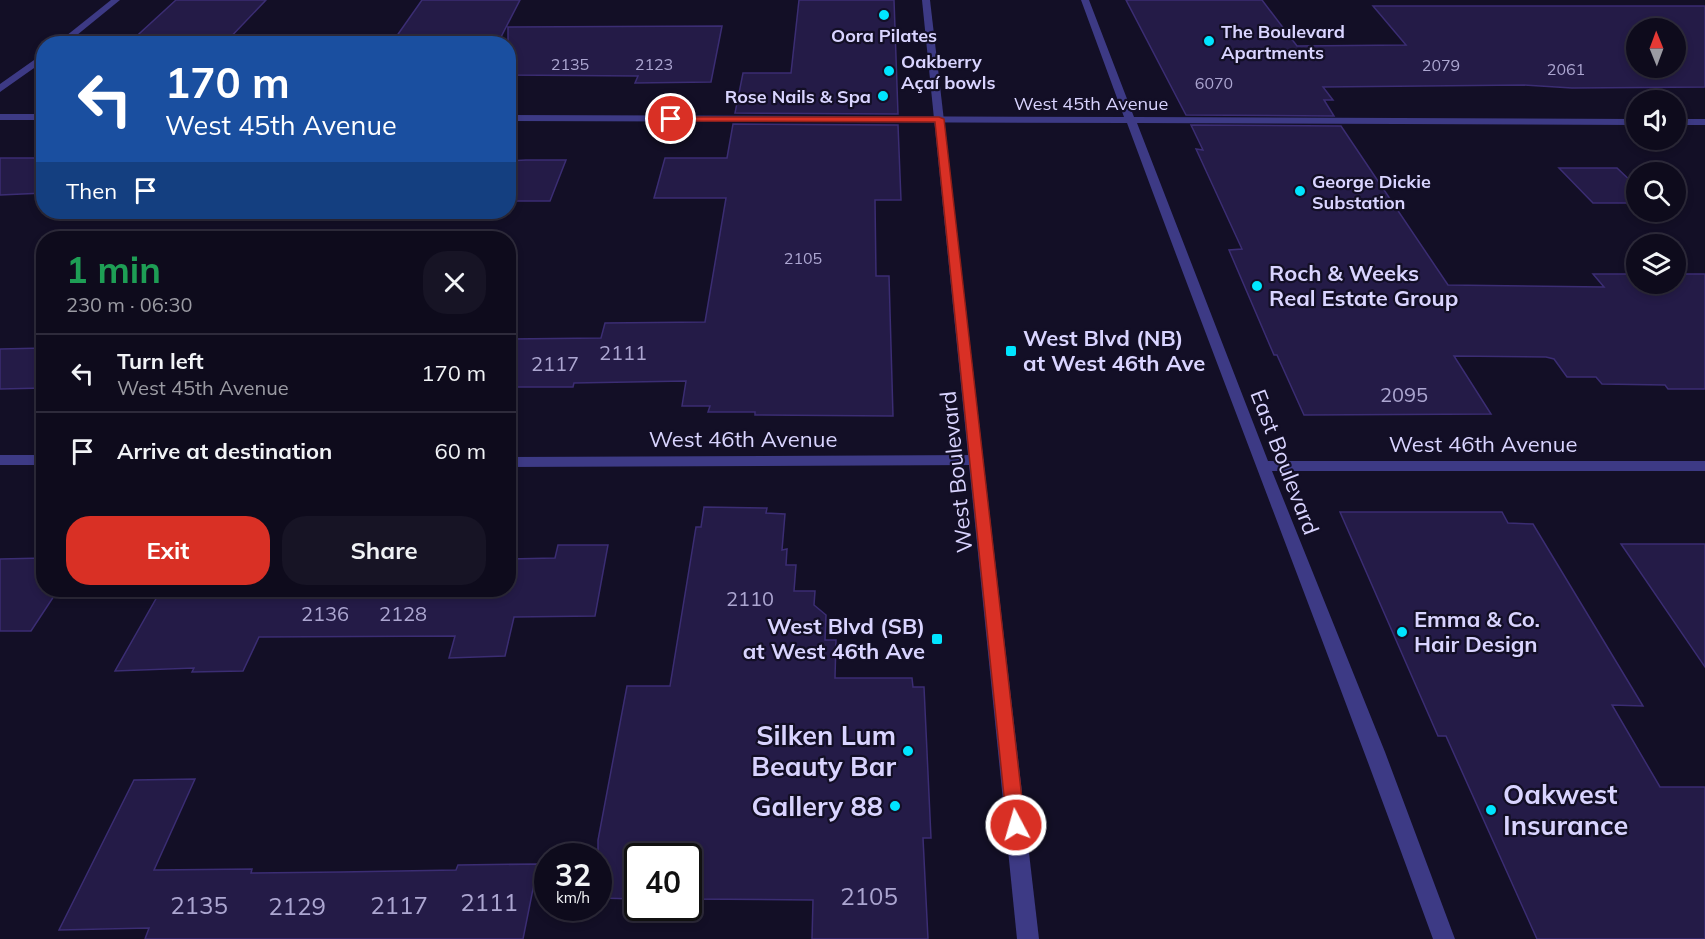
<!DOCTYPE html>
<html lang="en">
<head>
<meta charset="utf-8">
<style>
	body { margin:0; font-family:Mulish,sans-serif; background:#171425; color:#f1f3f6; height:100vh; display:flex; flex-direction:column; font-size:22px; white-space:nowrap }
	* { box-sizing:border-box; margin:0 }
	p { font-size:20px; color:#9b9ba3 }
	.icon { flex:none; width:33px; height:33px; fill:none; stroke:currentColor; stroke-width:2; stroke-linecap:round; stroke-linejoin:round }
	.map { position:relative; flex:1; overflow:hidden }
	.sheet { position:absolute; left:36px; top:231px; width:480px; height:366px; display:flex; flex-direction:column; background:#0e0b1c; border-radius:24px; box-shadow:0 3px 9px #0003,0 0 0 2px #2e2b3b }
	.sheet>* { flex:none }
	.top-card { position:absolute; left:36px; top:36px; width:480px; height:183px; border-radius:24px; box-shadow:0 3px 9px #0003,0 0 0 2px #2e2b3b; background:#1a4fa0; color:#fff; overflow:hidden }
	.needle { width:39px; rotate:359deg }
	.fabs { position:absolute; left:1626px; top:18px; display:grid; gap:12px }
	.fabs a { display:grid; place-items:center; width:60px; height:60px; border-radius:50%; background:#0e0b1c; box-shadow:0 3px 9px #0003,0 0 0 2px #2e2b3b; font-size:30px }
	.speed { position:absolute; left:534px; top:843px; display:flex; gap:12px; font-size:30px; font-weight:700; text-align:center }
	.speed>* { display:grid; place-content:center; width:78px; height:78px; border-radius:50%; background:#0e0b1c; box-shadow:0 3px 9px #0003,0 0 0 2px #2e2b3b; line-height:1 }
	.speed small { font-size:15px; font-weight:400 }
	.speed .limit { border:3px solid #111; border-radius:9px; background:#fff; color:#111 }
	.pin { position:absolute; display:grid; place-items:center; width:51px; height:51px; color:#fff; margin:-26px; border:3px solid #fff; border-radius:50%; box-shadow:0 2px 6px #0007 }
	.me { position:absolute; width:66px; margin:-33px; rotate:354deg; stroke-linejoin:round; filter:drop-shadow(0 0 4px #0008) }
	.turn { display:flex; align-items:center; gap:21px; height:126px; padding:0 30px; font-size:27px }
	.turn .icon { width:78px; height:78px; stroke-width:2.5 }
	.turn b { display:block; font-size:42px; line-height:51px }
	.then { display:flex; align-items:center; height:57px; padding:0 30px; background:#0003; gap:12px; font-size:22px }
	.round { display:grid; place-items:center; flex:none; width:63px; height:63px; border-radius:24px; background:#171425 }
	.head { display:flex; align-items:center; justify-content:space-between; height:102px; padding:0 30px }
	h1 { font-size:36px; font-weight:700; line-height:45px; color:#1e9e55 }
	.cta { display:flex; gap:12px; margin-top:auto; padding:12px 30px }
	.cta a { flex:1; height:69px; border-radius:24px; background:#d93025; color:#fff; font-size:24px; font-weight:700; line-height:69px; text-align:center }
	.cta a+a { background:#171425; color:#f1f3f6 }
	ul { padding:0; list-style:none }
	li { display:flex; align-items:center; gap:18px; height:78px; padding:0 30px; border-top:2px solid #2e2b3b }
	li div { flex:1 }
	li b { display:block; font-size:22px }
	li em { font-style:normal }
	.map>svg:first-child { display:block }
	.building { fill:#241b47; stroke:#3b2d73; stroke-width:1.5; fill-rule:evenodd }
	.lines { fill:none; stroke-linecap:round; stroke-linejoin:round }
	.minor { fill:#3d3a85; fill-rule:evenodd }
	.tertiary { fill:#3d3a85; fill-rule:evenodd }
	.route { fill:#d93025; stroke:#8d1f18; stroke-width:1.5 }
	.poi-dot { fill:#00e5ff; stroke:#130f26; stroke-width:2 }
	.labels { text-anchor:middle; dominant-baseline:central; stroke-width:4.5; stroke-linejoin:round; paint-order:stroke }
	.far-number-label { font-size:16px; fill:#aca6d1 }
	.far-poi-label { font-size:18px; font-weight:bold; fill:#d9d4ff; stroke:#130f26; text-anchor:start }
	.far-street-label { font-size:18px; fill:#d9d4ff; stroke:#130f26 }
	.number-label { font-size:20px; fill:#aca6d1 }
	.poi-label { font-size:22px; font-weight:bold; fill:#d9d4ff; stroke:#130f26; text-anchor:start }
	.street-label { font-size:22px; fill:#d9d4ff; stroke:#130f26 }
	.near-number-label { font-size:24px; fill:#aca6d1 }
	.near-poi-label { font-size:27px; font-weight:bold; fill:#d9d4ff; stroke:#130f26; text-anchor:end }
</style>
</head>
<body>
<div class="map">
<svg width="1705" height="939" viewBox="0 0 1705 939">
	<rect width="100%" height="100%" fill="#130f26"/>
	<path class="building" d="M176,0H266L224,44H128Z
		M422,0H520L501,37H396Z
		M799,0H894L898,114L735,113L743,73H791Z
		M1126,0H1262L1297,46L1406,45L1373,6H1705V87L1572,88L1524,85L1323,87L1333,100H1324L1334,116L1186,115ZM1636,28H1676V68H1636Z
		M722,26L711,82L635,83L638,76L508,75V27Z
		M733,124L898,125L901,200H875L876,276H889L893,416L755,415V412H708L710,406H682L686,381L574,383L573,387H508V339L601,338L605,323L705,322L726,198H654L665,158H727Z
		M1191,125L1341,126L1448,285L1604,287L1593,274H1636V284H1676V274H1705V389H1668L1665,385L1602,384L1596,377H1567L1554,359L1546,357L1454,356L1491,414L1304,415L1277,355H1274L1229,250L1242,249L1196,149L1203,150Z
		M0,158H44V193L0,195Z
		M526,160H566L550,201H508V161Z
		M1559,168H1617L1636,186V203H1593Z
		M44,348V388L0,389V349Z
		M704,507L767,508L766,513L785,514L782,550L787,549L786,565H796L794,591H815L814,605L826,615L825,640H836L835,678H912L913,687H924L931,838H923L928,939H812L813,900L688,899V856H638V899L598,898V840L627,686H670L696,527H701Z
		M1340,512H1502L1508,523L1533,524L1643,706L1612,705L1660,787H1705V939H1537L1446,736H1438Z
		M1621,544H1705V667Z
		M558,545H608L595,616L514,617L505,656L449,658L455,636L259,637L243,671L192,672L194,668L115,671L161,590H508V559L555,558Z
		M44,558V590H58L31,631H0V559Z
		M195,779L154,870L252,869L251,873L341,872L456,870L458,865L538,864L523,939H145L149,928L59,930L134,780Z"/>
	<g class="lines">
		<path class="minor" d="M111,0H120L66,44H56Z
			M1081,0H1089L1134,117L1636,119V125L1137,123L1268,461H1705V471H1272L1385,752L1455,939H1433C1334,666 1228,396 1127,123L508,121V115L1124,117Z
			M44,53V61L0,92V84Z
			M0,114H44V120H0Z
			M1676,119H1705V125H1676Z
			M0,455H44V465H0Z
			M977,455L984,460L977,465L508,467V457Z"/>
		<path class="tertiary" d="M922,0H930L1039,939H1017Z"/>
	</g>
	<path class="route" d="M668,117H939L944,119L1025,825L1023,831L1016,833L1010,831L1007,825L935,122L671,121L666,119Z"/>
	<g class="poi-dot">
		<circle cx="884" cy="15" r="6"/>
		<circle cx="1209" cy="41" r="6"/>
		<circle cx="889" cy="71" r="6"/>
		<circle cx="883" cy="96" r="6"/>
		<circle cx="1300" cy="191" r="6"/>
		<circle cx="1257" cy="286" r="6"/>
		<rect x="1005" y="345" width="12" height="12" rx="3"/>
		<circle cx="1402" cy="632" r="6"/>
		<rect x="931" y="633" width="12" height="12" rx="3"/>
		<circle cx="908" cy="751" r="6"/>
		<circle cx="895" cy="806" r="6"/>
		<circle cx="1491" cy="810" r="6"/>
	</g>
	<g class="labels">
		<g class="far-number-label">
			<text x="570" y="64">2135</text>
			<text x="654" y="64">2123</text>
			<text x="1441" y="65">2079</text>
			<text x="1566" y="69">2061</text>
			<text x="1214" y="83">6070</text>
			<text x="803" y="258">2105</text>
		</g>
		<g class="far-poi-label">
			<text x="1221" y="31">The Boulevard<tspan x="1221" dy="21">Apartments</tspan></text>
			<text x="884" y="35" text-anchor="middle">Oora Pilates</text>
			<text x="901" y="61">Oakberry<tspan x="901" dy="21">Açaí bowls</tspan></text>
			<text x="871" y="96" text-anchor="end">Rose Nails &amp; Spa</text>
			<text x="1312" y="181">George Dickie<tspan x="1312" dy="21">Substation</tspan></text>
		</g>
		<g class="far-street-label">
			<text x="1091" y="103">West 45th Avenue</text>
		</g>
		<g class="number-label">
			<text x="623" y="352">2111</text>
			<text x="555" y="363">2117</text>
			<text x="1404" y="394">2095</text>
			<text x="750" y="598">2110</text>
			<text x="325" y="613">2136</text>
			<text x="403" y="613">2128</text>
		</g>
		<g class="poi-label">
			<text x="1269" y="273">Roch &amp; Weeks<tspan x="1269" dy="25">Real Estate Group</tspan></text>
			<text x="1023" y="338">West Blvd (NB)<tspan x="1023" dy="25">at West 46th Ave</tspan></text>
			<text x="1414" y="619">Emma &amp; Co.<tspan x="1414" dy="25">Hair Design</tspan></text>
			<text x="925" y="626" text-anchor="end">West Blvd (SB)<tspan x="925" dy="25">at West 46th Ave</tspan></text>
		</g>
		<g class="street-label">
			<text x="743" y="439">West 46th Avenue</text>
			<text x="1483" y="444">West 46th Avenue</text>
			<text transform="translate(1285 462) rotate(69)">East Boulevard</text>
			<text transform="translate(956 472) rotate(-96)">West Boulevard</text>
		</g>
		<g class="near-number-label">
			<text x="869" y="896">2105</text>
			<text x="489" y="902">2111</text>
			<text x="199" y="905">2135</text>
			<text x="399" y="905">2117</text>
			<text x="297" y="906">2129</text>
		</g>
		<g class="near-poi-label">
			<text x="896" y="735">Silken Lum<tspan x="896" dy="31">Beauty Bar</tspan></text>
			<text x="1503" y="794" text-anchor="start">Oakwest<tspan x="1503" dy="31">Insurance</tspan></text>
			<text x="883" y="806">Gallery 88</text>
		</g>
	</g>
</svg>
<div class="fabs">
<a><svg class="needle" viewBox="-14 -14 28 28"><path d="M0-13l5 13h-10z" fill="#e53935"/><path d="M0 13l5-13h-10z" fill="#9b9ba3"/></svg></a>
<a><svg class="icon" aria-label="sound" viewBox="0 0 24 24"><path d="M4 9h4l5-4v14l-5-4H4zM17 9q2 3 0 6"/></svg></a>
<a><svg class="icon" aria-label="search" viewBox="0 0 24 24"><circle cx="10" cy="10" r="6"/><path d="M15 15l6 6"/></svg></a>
<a><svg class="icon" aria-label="layers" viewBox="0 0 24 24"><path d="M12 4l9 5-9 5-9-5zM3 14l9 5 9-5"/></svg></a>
</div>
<div class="speed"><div>32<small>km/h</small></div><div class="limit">40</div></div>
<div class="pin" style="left:671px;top:119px;background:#d93025"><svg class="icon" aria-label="arrive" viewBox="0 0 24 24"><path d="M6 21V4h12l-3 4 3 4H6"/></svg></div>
<svg class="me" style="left:1016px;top:825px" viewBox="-20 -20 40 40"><circle r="17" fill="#d93025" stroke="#fff" stroke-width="3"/><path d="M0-11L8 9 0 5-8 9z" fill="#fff"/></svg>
<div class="top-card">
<div class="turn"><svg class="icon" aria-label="left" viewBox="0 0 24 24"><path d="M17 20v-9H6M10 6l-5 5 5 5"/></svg><div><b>170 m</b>West 45th Avenue</div></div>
<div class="then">Then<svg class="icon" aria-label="arrive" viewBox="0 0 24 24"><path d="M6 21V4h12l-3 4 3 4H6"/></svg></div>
</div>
<section class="sheet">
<div class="head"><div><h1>1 min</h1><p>230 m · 06:30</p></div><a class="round"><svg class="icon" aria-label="close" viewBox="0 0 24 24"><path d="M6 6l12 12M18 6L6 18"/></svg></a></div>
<ul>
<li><svg class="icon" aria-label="left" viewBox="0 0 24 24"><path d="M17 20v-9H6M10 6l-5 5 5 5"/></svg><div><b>Turn left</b><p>West 45th Avenue</p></div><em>170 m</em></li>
<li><svg class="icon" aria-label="arrive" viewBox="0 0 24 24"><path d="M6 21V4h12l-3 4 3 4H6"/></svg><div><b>Arrive at destination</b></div><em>60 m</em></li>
</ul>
<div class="cta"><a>Exit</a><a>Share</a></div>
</section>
</div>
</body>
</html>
